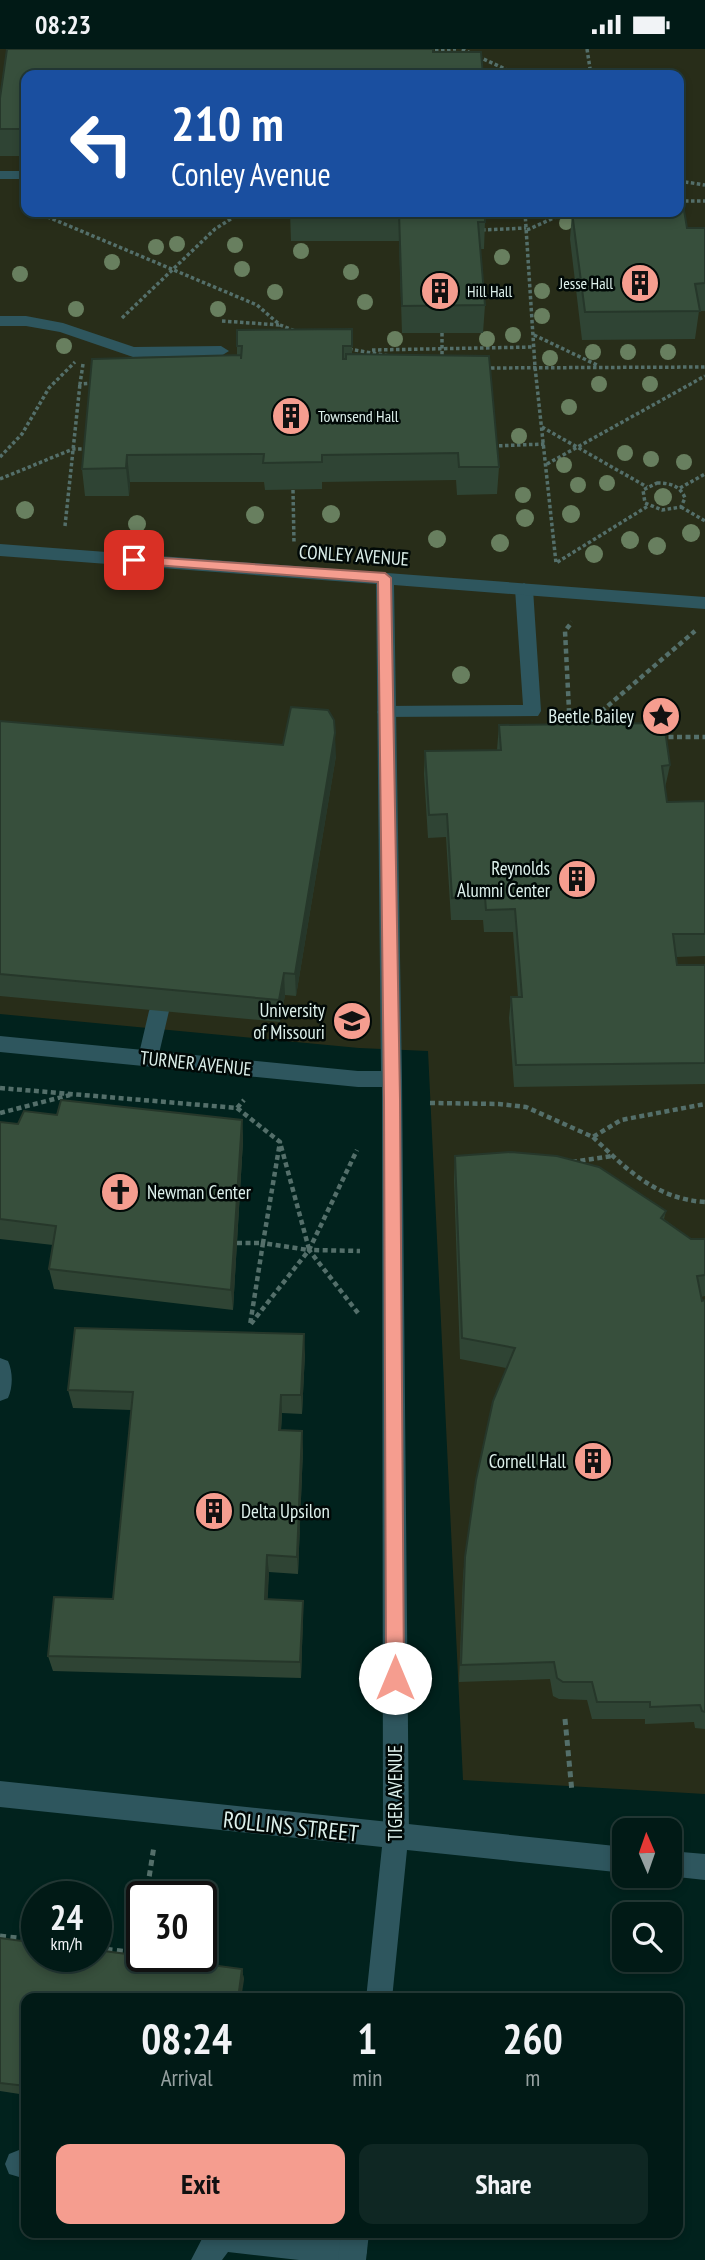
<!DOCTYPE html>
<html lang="en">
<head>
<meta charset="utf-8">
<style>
	body { margin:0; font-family:"PT Sans Narrow",sans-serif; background:#0f2723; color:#f1f3f6; height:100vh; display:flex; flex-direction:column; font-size:26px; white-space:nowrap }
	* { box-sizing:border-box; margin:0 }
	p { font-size:23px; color:#96a1a1 }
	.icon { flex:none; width:38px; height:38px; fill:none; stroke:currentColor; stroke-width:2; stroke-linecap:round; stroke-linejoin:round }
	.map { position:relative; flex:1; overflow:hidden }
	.drawer { position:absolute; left:21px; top:1944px; width:662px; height:245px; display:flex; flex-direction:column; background:#011a16; border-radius:14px; box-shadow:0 4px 10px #0003,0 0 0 2px #233835 }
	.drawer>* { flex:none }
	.guide { position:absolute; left:21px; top:21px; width:663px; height:147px; border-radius:14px; box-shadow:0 4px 10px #0003,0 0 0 2px #233835; background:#1a4fa0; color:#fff; overflow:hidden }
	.needle { width:46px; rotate:358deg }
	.fabs { position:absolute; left:612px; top:1769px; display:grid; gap:14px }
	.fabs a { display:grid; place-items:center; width:70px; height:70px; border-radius:14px; background:#011a16; box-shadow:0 4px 10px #0003,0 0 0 2px #233835; font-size:35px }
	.speed { position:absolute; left:21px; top:1832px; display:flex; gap:14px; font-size:35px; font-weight:700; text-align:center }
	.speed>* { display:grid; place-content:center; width:91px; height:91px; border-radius:50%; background:#011a16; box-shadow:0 4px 10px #0003,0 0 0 2px #233835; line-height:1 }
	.speed small { font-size:18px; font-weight:400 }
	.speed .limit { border:4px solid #111; border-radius:10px; background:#fff; color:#111 }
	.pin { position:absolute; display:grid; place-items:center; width:60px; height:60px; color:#fff; margin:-30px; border-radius:14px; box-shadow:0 4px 10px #0006 }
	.me { position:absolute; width:77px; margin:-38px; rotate:0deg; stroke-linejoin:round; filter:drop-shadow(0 0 5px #0008) }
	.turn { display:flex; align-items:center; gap:24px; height:147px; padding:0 35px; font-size:32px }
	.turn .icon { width:91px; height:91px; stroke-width:2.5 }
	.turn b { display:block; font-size:49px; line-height:60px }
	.eta { display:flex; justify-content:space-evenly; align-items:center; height:119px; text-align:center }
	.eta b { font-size:42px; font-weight:800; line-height:49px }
	.action { display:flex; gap:14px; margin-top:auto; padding:14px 35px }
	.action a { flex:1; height:80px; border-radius:14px; background:#f59d8f; color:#111; font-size:28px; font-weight:800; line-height:80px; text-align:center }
	.action a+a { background:#0f2723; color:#f1f3f6 }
	.status { display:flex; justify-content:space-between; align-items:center; height:49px; padding:0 35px; background:#011a16; direction:ltr }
	.status svg { height:19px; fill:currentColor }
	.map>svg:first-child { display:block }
	.green { fill:#282d19; fill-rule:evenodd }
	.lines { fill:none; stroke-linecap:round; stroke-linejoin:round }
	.path-far2 { stroke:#546f6a; stroke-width:3.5; stroke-dasharray:3.5 2.5; stroke-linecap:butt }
	.path-far1 { stroke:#546f6a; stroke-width:4.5; stroke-dasharray:5 3.5; stroke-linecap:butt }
	.path { stroke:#546f6a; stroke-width:5; stroke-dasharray:6 4.5; stroke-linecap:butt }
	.service { fill:#2e565e; fill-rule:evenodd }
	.minor { fill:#2e565e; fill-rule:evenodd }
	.tertiary { fill:#2e565e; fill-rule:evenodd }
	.tree { fill:#687f5f }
	.wall { fill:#2f4434 }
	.shaded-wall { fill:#26372a }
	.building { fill:#374f3c; stroke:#26372a; stroke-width:2 }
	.route { fill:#f59d8f; stroke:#9f665d; stroke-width:2 }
	.labels { text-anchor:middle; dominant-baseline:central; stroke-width:5; stroke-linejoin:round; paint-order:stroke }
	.far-poi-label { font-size:16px; fill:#ddf0eb; stroke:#010907; text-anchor:start }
	.street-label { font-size:19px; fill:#ddf0eb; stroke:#010907 }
	.poi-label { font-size:19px; fill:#ddf0eb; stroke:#010907; text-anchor:end }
	.near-street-label { font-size:23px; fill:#ddf0eb; stroke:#010907 }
</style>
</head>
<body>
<div class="status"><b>08:23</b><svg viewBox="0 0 49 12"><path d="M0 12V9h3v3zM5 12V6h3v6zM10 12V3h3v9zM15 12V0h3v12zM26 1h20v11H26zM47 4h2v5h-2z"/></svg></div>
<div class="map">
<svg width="705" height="2211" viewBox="0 0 705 2211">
	<rect width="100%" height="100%" fill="#01221d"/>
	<path class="green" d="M0,0H705V1745L463,1731L428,1002L359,999L0,965ZM26,26H679V163H26Z"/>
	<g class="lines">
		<path class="path-far2" d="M462,0L518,26
			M587,0L591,26
			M429,1L456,0
			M679,132L705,136
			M679,152H705
			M36,163L257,256L280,276L295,282
			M525,163L535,318L556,514L648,457
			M482,181L526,179
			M527,181L567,163
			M122,269L215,180L242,163
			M222,272L279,276
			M442,284V312
			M534,286L599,317
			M349,300L389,307
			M372,301L534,298
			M83,315L80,335L94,334
			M485,319L705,318
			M542,378L647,438
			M493,397L545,395
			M0,408L22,385L49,339L75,313
			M547,415L705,327
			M0,430L73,400H88
			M657,434C669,434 680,436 685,449L681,458L662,461L645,454L643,441Z
			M680,439L705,425
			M293,441L294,494
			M681,458L705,472
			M65,477L80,335"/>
		<path class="path-far1" d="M582,679L695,582
			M570,681L565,582L572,573
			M660,688H705
			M0,1039L237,1059L244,1051
			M430,1054L499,1055L526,1058L593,1088L621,1071L705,1055
			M237,1059L280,1093L263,1194L308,1201
			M0,1064L70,1046
			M593,1088C626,1120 656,1150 705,1153
			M281,1097L309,1200
			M572,1113L612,1107
			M237,1194H263L250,1276L309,1201L357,1101
			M358,1264L309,1201L360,1202"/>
		<path class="path" d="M565,1670L572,1743
			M146,1848L154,1797
			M0,1887L37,1891
			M96,1899L138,1904L142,1876"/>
		<path class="service" d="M0,122H26V130H0Z
			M0,267H26L63,274L134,298L221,297L229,302L221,307L133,308L60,283L26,277H0Z
			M524,534L533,540L541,662L538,667L380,668L377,663L380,658L386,657L523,656L515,540Z
			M159,954L166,956L169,962L158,1009L155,1015L148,1017L141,1015L138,1009L149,962L152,956Z
			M0,1309L8,1312C13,1323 13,1338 8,1349L0,1352Z
			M19,2101L26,2102V2130L9,2125L5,2115L9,2105Z
			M205,2184C249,2184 323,2177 363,2193L367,2203L364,2211H299L228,2203L222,2211H191Z"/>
		<path class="minor" d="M0,495L705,548V560L394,536L402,1030L409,1788L405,1797L396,1801L387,1797L383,1788L382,1038H358L0,1003V987L358,1022H381L376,535L0,507Z"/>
		<path class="tertiary" d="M0,1732L625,1798V1824L407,1801L392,1950H366L382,1798L0,1758Z
			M670,1802L705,1805V1831L668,1827H670Z
			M341,2184H369L366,2211H338Z"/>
	</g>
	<g class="tree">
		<circle cx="566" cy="174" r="7"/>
		<circle cx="177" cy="195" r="8"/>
		<circle cx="235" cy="196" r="8"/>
		<circle cx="156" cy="198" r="8"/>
		<circle cx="301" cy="202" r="8"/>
		<circle cx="502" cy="208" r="8"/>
		<circle cx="112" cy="213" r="8"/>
		<circle cx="242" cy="220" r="8"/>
		<circle cx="351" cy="223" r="8"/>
		<circle cx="20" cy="225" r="8"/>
		<circle cx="542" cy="242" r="8"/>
		<circle cx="275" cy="243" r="8"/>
		<circle cx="365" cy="253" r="8"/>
		<circle cx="76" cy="260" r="8"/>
		<circle cx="218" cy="260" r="8"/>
		<circle cx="542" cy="267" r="8"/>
		<circle cx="513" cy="286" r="8"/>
		<circle cx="395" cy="290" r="8"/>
		<circle cx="487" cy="290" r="8"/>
		<circle cx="64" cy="297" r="8"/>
		<circle cx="593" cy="303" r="8"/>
		<circle cx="628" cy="303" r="8"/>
		<circle cx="668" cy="303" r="8"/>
		<circle cx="550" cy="309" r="8"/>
		<circle cx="599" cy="335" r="8"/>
		<circle cx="650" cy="335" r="8"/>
		<circle cx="569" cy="358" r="8"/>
		<circle cx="519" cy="387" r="8"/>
		<circle cx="625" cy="404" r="8"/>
		<circle cx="651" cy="410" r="8"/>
		<circle cx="684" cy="413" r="8"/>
		<circle cx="564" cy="416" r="8"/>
		<circle cx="607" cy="434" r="8"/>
		<circle cx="578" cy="436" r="8"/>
		<circle cx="523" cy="446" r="8"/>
		<circle cx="663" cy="448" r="9"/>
		<circle cx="25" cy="461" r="9"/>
		<circle cx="331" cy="465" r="9"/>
		<circle cx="571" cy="465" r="9"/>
		<circle cx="255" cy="466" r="9"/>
		<circle cx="525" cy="469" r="9"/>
		<circle cx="137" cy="475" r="9"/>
		<circle cx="691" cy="484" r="9"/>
		<circle cx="437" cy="490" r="9"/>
		<circle cx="630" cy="491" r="9"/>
		<circle cx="500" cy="494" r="9"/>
		<circle cx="657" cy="497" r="9"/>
		<circle cx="594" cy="505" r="9"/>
		<circle cx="461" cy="626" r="9"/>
	</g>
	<path class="wall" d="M7,0H433V3H481L483,26H498H26V107H0V49Z
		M290,163H485V173L484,200H480L485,256L483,284H402L399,192H291Z
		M572,163L687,179H705V262H699L695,290L582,291L570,190Z
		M352,280V305L499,418L497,445L457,446L456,431L322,433V440L265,441L264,433H130L129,447H85L82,420L237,306V297Z
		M0,672L283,696L336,707L296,947L285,946L280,973L0,947Z
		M499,676L670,716L665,739L667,753L705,752V907L676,908L677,916H705V1035L514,1038L509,969L511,948H518L513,883H484L483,871H451L446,788L428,789L424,725L425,702L497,701Z
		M57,1066L242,1071L243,1092L233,1261L54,1240L49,1220L53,1196L0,1190V1073L18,1075Z
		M455,1107L666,1162L664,1170L691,1190H705V1247L701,1248L702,1252L705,1251V1680L695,1679L694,1673L645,1675V1670H592L587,1651L559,1650L553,1647L550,1630L459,1633L463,1527L465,1508L506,1319L460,1310L454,1130Z
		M305,1304L302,1365L282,1364L281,1381L303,1400L298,1525L269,1523L267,1550L303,1552V1568L301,1629L53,1622L48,1607L113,1550L131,1361L73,1359L68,1341Z
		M0,1889L242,1920L244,1931L26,1950V2046L0,2042Z"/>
	<path class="shaded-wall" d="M127,406L130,433L129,447L126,419Z
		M335,684L336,707L296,947L295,925Z
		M284,924L285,946L280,973L279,951Z
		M242,1071L243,1092L233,1261L231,1241Z
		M304,1285L305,1304L302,1365L301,1346Z
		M281,1346L282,1364L280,1399L279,1381Z
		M302,1382L303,1400L298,1525L297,1508Z
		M267,1506L269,1523L267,1567L265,1550Z
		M303,1552V1568L301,1629L300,1613Z
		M242,1920L244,1931L241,1950H238Z"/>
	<path class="building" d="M7,0H433V3H481L483,26H498H26V80H0V49Z
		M679,161H684L687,179H705V234L695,235L700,262L585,263L572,163H679Z
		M290,163H485V173H478L485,256L402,257L399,164L290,165Z
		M352,280V297H343V310H346V305L489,307L499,418H459L458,404L322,406V413L263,414L264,405L127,406L126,419L82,420L92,310L241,306V310L242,297H237V281Z
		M291,658L328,661L334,671L335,684L295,925L284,924L279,951L0,925V672L283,696Z
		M664,674L670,716L662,717L667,753L705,752V885H673L677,916H705V1014L516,1016L511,948H522L515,860L486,861L485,848L452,849L447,765L429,766L425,702L501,701L499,676Z
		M61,1051L242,1071L231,1241L49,1220L56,1177L0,1170V1073L18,1075L24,1062L57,1066Z
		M511,1103L557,1107L599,1118L666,1162L661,1169L691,1190H705V1226L697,1227L702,1252L705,1251V1663L702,1662L700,1656L650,1658V1653H597L592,1633H563L557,1629L554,1613L461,1616L465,1508L476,1431L493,1352L515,1299L462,1289L455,1107Z
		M75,1279L304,1285L301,1346H281L279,1381L302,1382L297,1508L267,1506L265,1550L303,1552L300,1613L48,1607L54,1548L113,1550L133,1343L68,1341Z
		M0,1889L37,1894V1908H96V1901L242,1920L238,1950H26V2037L0,2034Z"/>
	<path class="route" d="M134,507L385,524L391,529L400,1050L404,1629L402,1636L395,1638L388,1636L386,1629L384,1050L378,533L129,514L127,511Z"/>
	<defs>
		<symbol id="building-disc" viewBox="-11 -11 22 22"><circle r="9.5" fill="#f59d8f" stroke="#010907"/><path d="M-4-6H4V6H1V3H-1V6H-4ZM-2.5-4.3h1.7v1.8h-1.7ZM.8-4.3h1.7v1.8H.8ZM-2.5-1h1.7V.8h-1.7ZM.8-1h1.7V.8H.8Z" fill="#111"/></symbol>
		<symbol id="sight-disc" viewBox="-11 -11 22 22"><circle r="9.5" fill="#f59d8f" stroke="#010907"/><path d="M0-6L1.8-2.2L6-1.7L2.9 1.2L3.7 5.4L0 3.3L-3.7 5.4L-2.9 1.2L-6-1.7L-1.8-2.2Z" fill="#111"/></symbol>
		<symbol id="university-disc" viewBox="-11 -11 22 22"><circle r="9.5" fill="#f59d8f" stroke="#010907"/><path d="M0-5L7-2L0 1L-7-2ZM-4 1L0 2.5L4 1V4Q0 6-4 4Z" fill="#111"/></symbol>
		<symbol id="church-disc" viewBox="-11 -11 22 22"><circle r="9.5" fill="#f59d8f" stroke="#010907"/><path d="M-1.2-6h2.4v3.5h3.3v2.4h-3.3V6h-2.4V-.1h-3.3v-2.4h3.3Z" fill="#111"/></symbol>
	</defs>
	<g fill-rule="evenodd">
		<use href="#building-disc" x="618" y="212" width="44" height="44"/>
		<use href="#building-disc" x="418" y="220" width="44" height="44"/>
		<use href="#building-disc" x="269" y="345" width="44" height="44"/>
		<use href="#sight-disc" x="639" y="645" width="44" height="44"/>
		<use href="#building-disc" x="555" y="808" width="44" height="44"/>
		<use href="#university-disc" x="330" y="950" width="44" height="44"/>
		<use href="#church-disc" x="98" y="1121" width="44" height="44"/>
		<use href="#building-disc" x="571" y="1390" width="44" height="44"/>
		<use href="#building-disc" x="192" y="1440" width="44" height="44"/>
	</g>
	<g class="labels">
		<g class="far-poi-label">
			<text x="613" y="234" text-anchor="end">Jesse Hall</text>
			<text x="467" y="242">Hill Hall</text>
			<text x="318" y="367">Townsend Hall</text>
		</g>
		<g class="street-label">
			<text transform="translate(354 506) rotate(4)">CONLEY AVENUE</text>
			<text transform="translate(196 1014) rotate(6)">TURNER AVENUE</text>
			<text transform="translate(395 1744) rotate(-90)">TIGER AVENUE</text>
		</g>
		<g class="poi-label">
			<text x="634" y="667">Beetle Bailey</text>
			<text x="550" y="819">Reynolds<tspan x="550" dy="22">Alumni Center</tspan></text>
			<text x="325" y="961">University<tspan x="325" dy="22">of Missouri</tspan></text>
			<text x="147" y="1143" text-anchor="start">Newman Center</text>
			<text x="566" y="1412">Cornell Hall</text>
			<text x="241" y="1462" text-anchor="start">Delta Upsilon</text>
		</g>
		<g class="near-street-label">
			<text transform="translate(291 1777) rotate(6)">ROLLINS STREET</text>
		</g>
	</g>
</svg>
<div class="fabs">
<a><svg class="needle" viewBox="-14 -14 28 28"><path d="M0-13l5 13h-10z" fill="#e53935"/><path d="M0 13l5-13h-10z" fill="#96a1a1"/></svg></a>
<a><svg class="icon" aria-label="search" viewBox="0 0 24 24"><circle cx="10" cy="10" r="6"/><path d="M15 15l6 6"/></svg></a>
</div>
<div class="speed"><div>24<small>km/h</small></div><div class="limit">30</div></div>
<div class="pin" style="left:134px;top:511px;background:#d93025"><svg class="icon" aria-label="arrive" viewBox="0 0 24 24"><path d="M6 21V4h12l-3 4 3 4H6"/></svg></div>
<svg class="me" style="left:395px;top:1629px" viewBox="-20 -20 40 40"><circle r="19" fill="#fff"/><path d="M0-13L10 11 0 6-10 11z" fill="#f59d8f"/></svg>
<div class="guide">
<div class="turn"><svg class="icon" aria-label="left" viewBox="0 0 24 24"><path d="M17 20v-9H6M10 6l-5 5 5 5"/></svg><div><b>210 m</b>Conley Avenue</div></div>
</div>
<section class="drawer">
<div class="eta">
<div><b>08:24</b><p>Arrival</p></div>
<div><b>1</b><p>min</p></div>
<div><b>260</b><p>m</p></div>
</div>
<div class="action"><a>Exit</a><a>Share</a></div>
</section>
</div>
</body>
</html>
